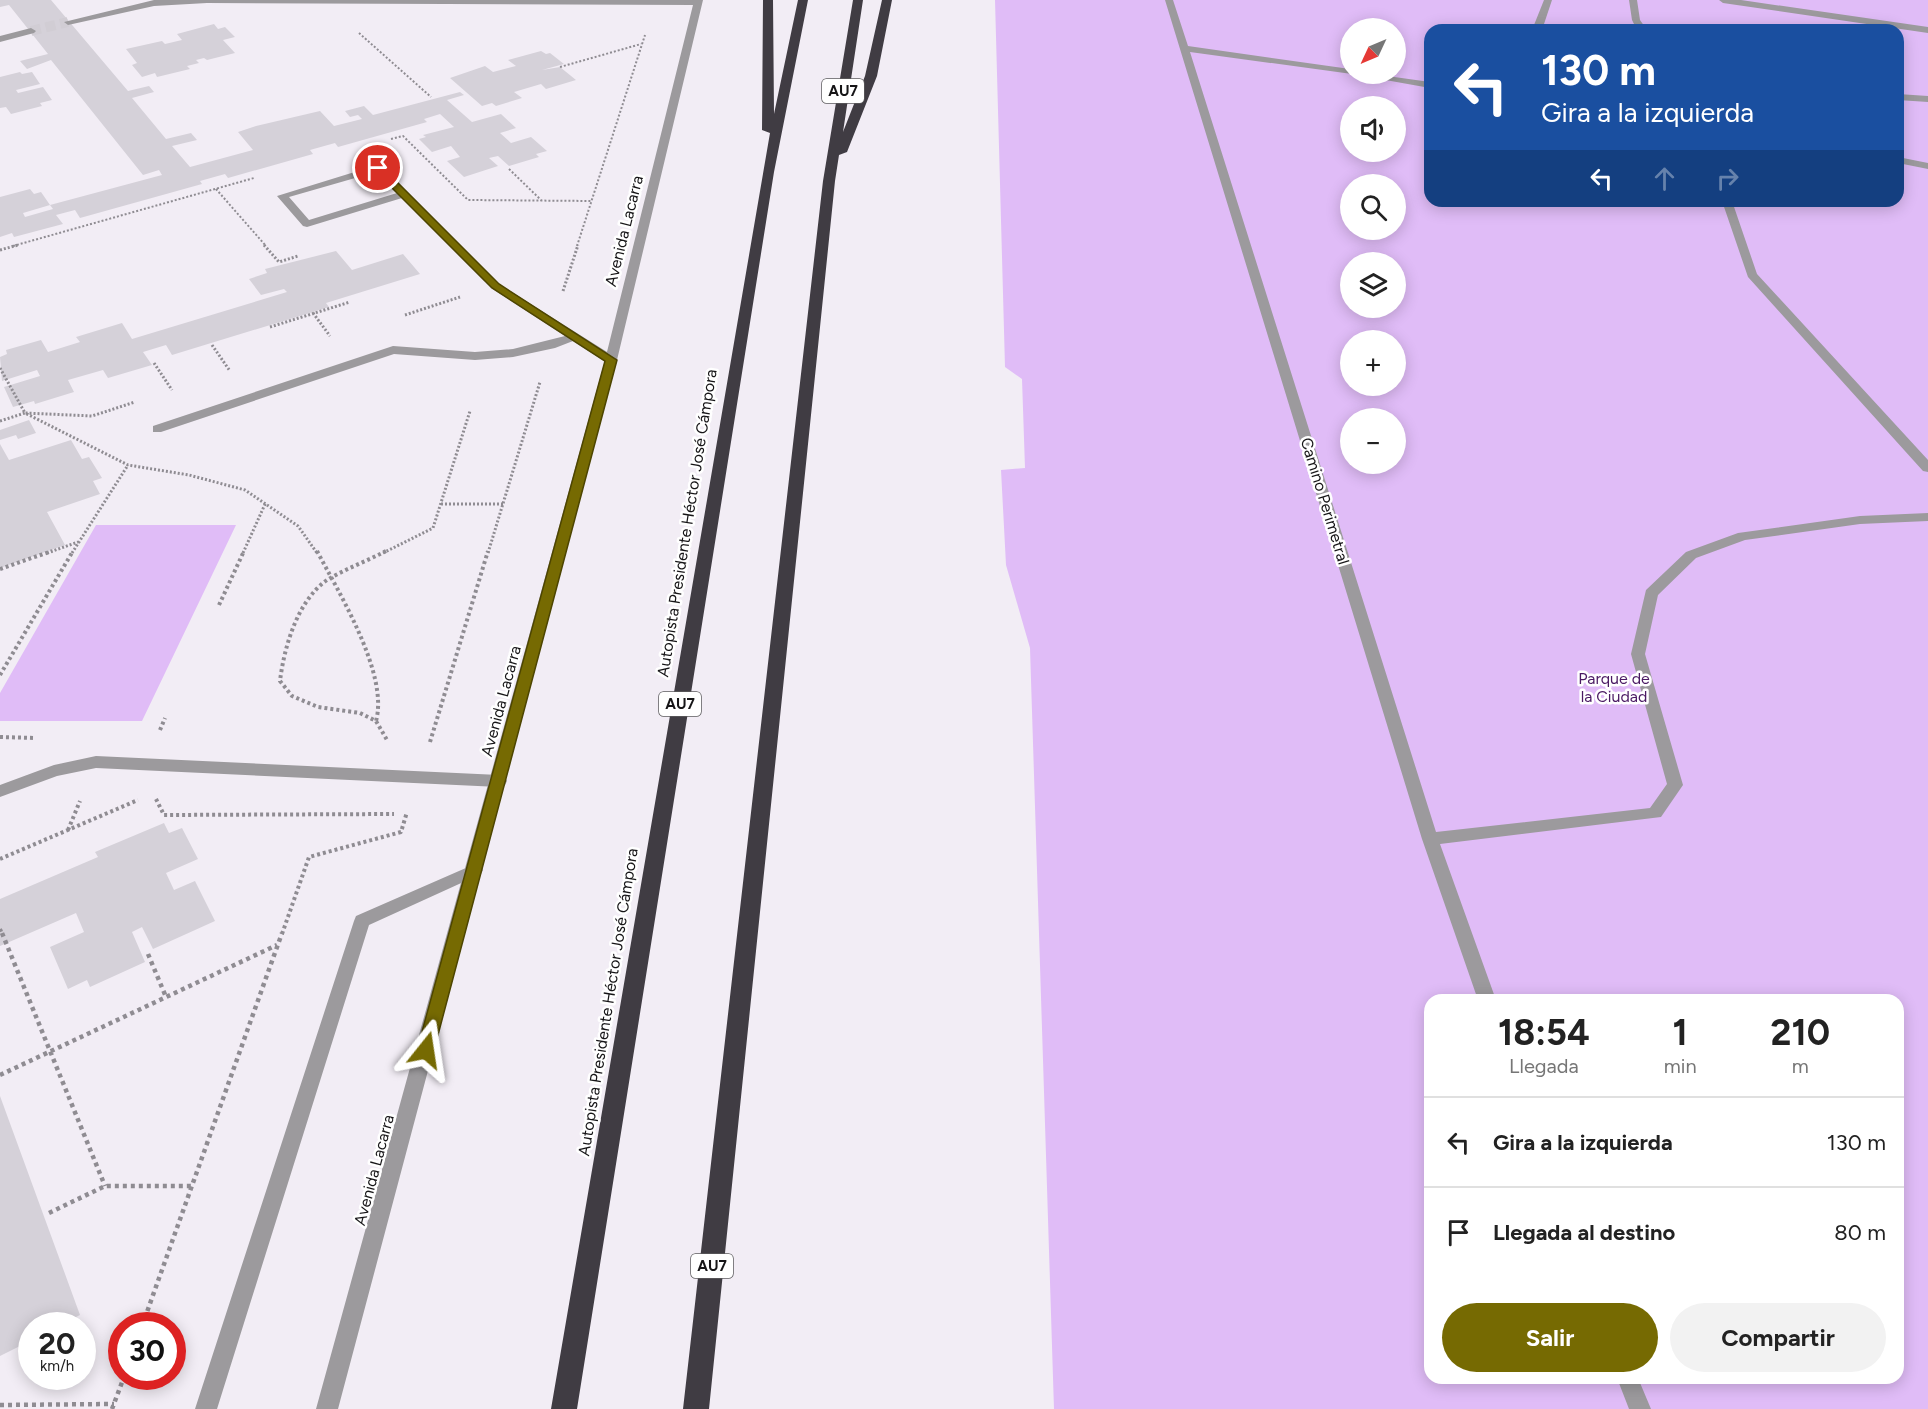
<!DOCTYPE html>
<html lang="es">
<head>
<meta charset="utf-8">
<style>
	body { margin:0; font-family:Figtree,sans-serif; background:#f2f2f2; color:#222; height:100vh; display:flex; flex-direction:column; font-size:22px; white-space:nowrap }
	* { box-sizing:border-box; margin:0 }
	p { font-size:20px; color:#767676 }
	.icon { flex:none; width:33px; height:33px; fill:none; stroke:currentColor; stroke-width:2; stroke-linecap:round; stroke-linejoin:round }
	.map { position:relative; flex:1; overflow:hidden }
	.drawer { position:absolute; left:1424px; top:994px; width:480px; height:390px; display:flex; flex-direction:column; background:#fff; border-radius:18px; box-shadow:0 3px 15px #0003 }
	.drawer>* { flex:none }
	.guide { position:absolute; left:1424px; top:24px; width:480px; height:183px; border-radius:18px; box-shadow:0 3px 15px #0003; background:#1a4fa0; color:#fff; overflow:hidden }
	.needle { width:39px; rotate:226deg }
	.buttons { position:absolute; left:1340px; top:18px; display:grid; gap:12px }
	.buttons a { display:grid; place-items:center; width:66px; height:66px; border-radius:50%; background:#fff; box-shadow:0 3px 15px #0003; font-size:30px }
	.speed { position:absolute; left:18px; top:1312px; display:flex; gap:12px; font-size:30px; font-weight:700; text-align:center }
	.speed>* { display:grid; place-content:center; width:78px; height:78px; border-radius:50%; background:#fff; box-shadow:0 3px 15px #0003; line-height:1 }
	.speed small { font-size:15px; font-weight:400 }
	.speed .limit { border:9px solid #d22; background:#fff; color:#111 }
	.pin { position:absolute; display:grid; place-items:center; width:51px; height:51px; color:#fff; margin:-26px; border:3px solid #fff; border-radius:50%; box-shadow:0 2px 6px #0007 }
	.me { position:absolute; width:66px; margin:-33px; rotate:15deg; stroke-linejoin:round; filter:drop-shadow(0 0 4px #0008) }
	.turn { display:flex; align-items:center; gap:21px; height:126px; padding:0 18px; font-size:27px }
	.turn .icon { width:78px; height:78px; stroke-width:2.5 }
	.turn b { display:block; font-size:42px; line-height:51px }
	.lanes { display:flex; align-items:center; height:57px; padding:0 18px; background:#0003; justify-content:center; gap:30px; direction:ltr }
	.lanes .off { opacity:.35 }
	.eta { display:flex; justify-content:space-evenly; align-items:center; height:102px; text-align:center }
	.eta b { font-size:36px; font-weight:700; line-height:42px }
	.primary-button { display:flex; gap:12px; margin-top:auto; padding:12px 18px }
	.primary-button a { flex:1; height:69px; border-radius:36px; background:#766a02; color:#fff; font-size:24px; font-weight:700; line-height:69px; text-align:center }
	.primary-button a+a { background:#f2f2f2; color:#222 }
	ul { padding:0; list-style:none }
	li { display:flex; align-items:center; gap:18px; height:90px; padding:0 18px; border-top:2px solid #e0e0e0 }
	li div { flex:1 }
	li b { display:block; font-size:22px }
	li em { font-style:normal }
	.map>svg:first-child { display:block }
	.green { fill:#e0bcf7; fill-rule:evenodd }
	.building { fill:#d5d1d9 }
	.lines { fill:none; stroke-linecap:round; stroke-linejoin:round }
	.minor-tunnel { stroke:#d1cdd4; stroke-width:10; stroke-dasharray:10 5; stroke-linecap:butt }
	.path-far3 { stroke:#8f8c92; stroke-width:2; stroke-dasharray:2 2; stroke-linecap:butt }
	.path-far2 { stroke:#8f8c92; stroke-width:3; stroke-dasharray:2 2; stroke-linecap:butt }
	.path-far1 { stroke:#8f8c92; stroke-width:4; stroke-dasharray:3 3; stroke-linecap:butt }
	.path { stroke:#8f8c92; stroke-width:4.5; stroke-dasharray:4 4; stroke-linecap:butt }
	.service { fill:#9c9a9d; fill-rule:evenodd }
	.pedestrian { fill:#9c9a9d; fill-rule:evenodd }
	.minor { fill:#9c9a9d; fill-rule:evenodd }
	.motorway { fill:#403c43; fill-rule:evenodd }
	.route { fill:#766a02; stroke:#4d4501; stroke-width:1.5 }
	.labels { text-anchor:middle; dominant-baseline:central; stroke-width:5; stroke-linejoin:round; paint-order:stroke }
	.shield { fill:#fff; stroke:#5c5b5d; stroke-width:1.5 }
	.shield-label { font-size:15px; font-weight:bold; fill:#161517 }
	.street-label { font-size:16px; fill:#161517; stroke:#fff }
	.park-label { font-size:16px; fill:#4a1963; stroke:#fff }
</style>
</head>
<body>
<div class="map">
<svg width="1928" height="1409" viewBox="0 0 1928 1409">
	<rect width="100%" height="100%" fill="#f2edf5"/>
	<path class="green" d="M995,0H1928V1409H1054L1030,648L1006,565L1001,470L1025,468L1022,379L1005,367ZM1350,28H1395V74H1350ZM1430,30H1898V201H1430ZM1350,106H1395V152H1350ZM1350,184H1395V230H1350ZM1350,262H1395V308H1350ZM1350,340H1395V386H1350ZM1350,418H1395V464H1350ZM1430,1000H1898V1378H1430Z
		M96,525H236L142,721H0V693Z"/>
	<path class="building" d="M0,0H51L128,91L149,86L154,92L132,98L166,139L191,133L197,140L172,146L190,167L253,150L238,132L256,126L320,111L334,126L362,119L358,115L350,117L345,111L364,106L373,115L460,92L464,95L447,100L472,122L501,114L516,128L500,133L511,143L531,137L547,151L536,154L539,157L509,166L498,156L489,158L498,166L464,177L447,161L460,157L451,146L432,152L419,139L426,137L423,135L454,127L440,114L424,119L427,122L338,147L335,143L310,150L313,154L228,178L225,174L200,181L202,184L80,218L75,210L56,215L63,224L14,237L12,233L0,237V197L30,189L34,194L41,192L50,205L23,213L25,217L53,209L50,205L162,175L159,170L143,175L51,60L27,69L20,61L48,54L9,5L0,7Z
		M214,24L218,29L225,27L235,37L223,40L235,53L207,60L204,58L196,60L199,63L187,66L190,69L157,77L155,73L142,77L132,65L137,63L126,49L162,41L165,44L182,40L177,34Z
		M541,51L546,54L550,53L564,64L542,70L560,67L576,80L546,89L541,84L514,92L522,98L496,106L492,103L482,106L450,78L485,66L493,72L516,66L508,60Z
		M20,72L22,74L32,72L40,84L16,90L18,93L43,87L52,100L40,103L42,106L11,114L6,107L0,108V77Z
		M336,251L352,270L403,254L420,274L326,303L329,307L172,355L166,345L143,352L152,365L108,378L103,370L68,380L74,392L35,404L34,401L13,407L4,387L40,376L37,370L2,381L0,357L7,354L6,350L41,340L48,352L80,342L76,337L122,323L132,339L287,292L284,289L261,295L249,279L267,273L265,269Z
		M29,420L36,433L18,439L16,435L0,440V430Z
		M71,440L82,459L89,457L102,478L93,481L100,494L47,512L65,545L0,568V444L9,460Z
		M164,823L169,833L182,828L198,859L166,873L174,890L195,881L215,921L153,949L142,927L132,932L145,962L90,987L87,980L68,989L50,947L84,932L76,913L0,946V899L98,857L95,852Z
		M0,1096L80,1315L58,1326H32V1340L0,1356Z"/>
	<g class="lines">
		<path class="minor-tunnel" d="M31,31L68,22"/>
		<path class="path-far3" d="M359,33L431,97
			M560,67L641,44
			M391,139L403,136L468,200L592,201
			M509,169L541,200
			M216,189L266,246
			M13,246L254,178
			M577,246L645,35"/>
		<path class="path-far2" d="M264,245L279,262L298,256
			M0,250L18,245
			M563,291L578,245
			M313,313L330,336
			M405,315L460,297
			M270,327L350,302
			M212,345L230,371
			M154,363L172,390
			M0,368L25,413L92,416L135,402
			M0,421L25,413L128,465L189,475L245,490L298,526L317,553
			M441,504H503
			M47,553L78,542
			M72,553L128,465
			M243,553L266,502
			M383,553L433,528L470,411
			M488,553L540,382"/>
		<path class="path-far1" d="M317,551C339,593 389,674 376,721
			M386,551C367,561 345,569 327,580C297,601 284,648 280,681L292,696L318,707L360,713L376,721L387,740
			M0,569L52,551
			M219,605L244,551
			M0,675L73,551
			M160,730L165,718
			M0,737L35,738
			M430,742L488,551
			M156,799L164,815L394,814
			M68,830L80,801
			M0,859L138,800
			M0,929L2,934
			M282,934L309,857L401,832L407,812"/>
		<path class="path" d="M2,933L105,1186
			M148,954L166,997
			M0,1075L277,945
			M49,1213L105,1186H192
			M142,1326L282,933
			M0,1405L114,1404
			M112,1409L124,1377"/>
		<path class="service" d="M1544,0H1552L1542,30H1532Z
			M374,166H382L499,284L615,357V363H607L573,341L555,348L513,357L475,360L394,354L161,432H153V426L393,346L475,352L513,349L565,336L491,288L402,198L307,227L303,226L277,196ZM376,172L397,193L309,220L289,197Z
			M96,756L499,775L505,777L507,781L505,785L499,787L96,768L57,776L0,797V785L54,765Z
			M475,864L481,866L483,870L481,874L369,925L217,1409H195L354,921L356,916Z"/>
		<path class="pedestrian" d="M1165,0H1173L1188,46L1350,69V74H1373L1430,82V88L1352,74L1190,52L1436,832L1650,808L1667,784L1631,654L1646,590L1686,552L1738,533L1860,516L1928,513V521L1860,524L1745,540L1696,558L1658,595L1645,654L1683,785L1661,817L1440,844L1496,1000H1478L1422,839Z
			M1629,0H1637L1640,20L1647,30H1637L1632,20Z
			M1719,0H1741L1928,27V33L1723,3Z
			M1898,94L1928,96V102L1898,100Z
			M1898,157L1928,163V169L1898,163Z
			M1722,201H1732L1757,274L1928,460V472L1923,471L1748,277Z
			M1617,1378H1638L1651,1409H1629Z"/>
		<path class="minor" d="M154,0H703L617,360L338,1409H316L605,360L693,5L207,3L154,6L68,25L64,22Z
			M31,28L36,31L34,33L0,42V36Z"/>
		<path class="motorway" d="M763,0H773L774,114L798,0H808L774,172L577,1409H551L770,133L762,130Z
			M853,0H863L843,132L865,76L882,0H892L877,76L847,152L839,155L835,181L709,1409H683L823,181Z"/>
	</g>
	<path class="route" d="M374,166H381L499,284L617,360L434,1050L431,1055H420L417,1050L605,361L492,288L374,170Z"/>
	<g class="labels">
		<g class="shield">
			<rect x="822" y="79" width="42" height="24" rx="4.5"/>
			<rect x="659" y="692" width="42" height="24" rx="4.5"/>
			<rect x="691" y="1254" width="42" height="24" rx="4.5"/>
		</g>
		<g class="shield-label">
			<text x="843" y="91">AU7</text>
			<text x="680" y="704">AU7</text>
			<text x="712" y="1266">AU7</text>
		</g>
		<g class="street-label">
			<text transform="translate(624 231) rotate(-76)">Avenida Lacarra</text>
			<text transform="translate(1325 501) rotate(73)">Camino Perimetral</text>
			<text transform="translate(687 523) rotate(-81)">Autopista Presidente Héctor José Cámpora</text>
			<text transform="translate(501 701) rotate(-75)">Avenida Lacarra</text>
			<text transform="translate(608 1002) rotate(-81)">Autopista Presidente Héctor José Cámpora</text>
			<text transform="translate(374 1170) rotate(-75)">Avenida Lacarra</text>
		</g>
		<g class="park-label">
			<text x="1614" y="678">Parque de<tspan x="1614" dy="18">la Ciudad</tspan></text>
		</g>
	</g>
</svg>
<div class="buttons">
<a><svg class="needle" viewBox="-14 -14 28 28"><path d="M0-13l5 13h-10z" fill="#e53935"/><path d="M0 13l5-13h-10z" fill="#767676"/></svg></a>
<a><svg class="icon" aria-label="sound" viewBox="0 0 24 24"><path d="M4 9h4l5-4v14l-5-4H4zM17 9q2 3 0 6"/></svg></a>
<a><svg class="icon" aria-label="search" viewBox="0 0 24 24"><circle cx="10" cy="10" r="6"/><path d="M15 15l6 6"/></svg></a>
<a><svg class="icon" aria-label="layers" viewBox="0 0 24 24"><path d="M12 4l9 5-9 5-9-5zM3 14l9 5 9-5"/></svg></a>
<a>+</a>
<a>−</a>
</div>
<div class="speed"><div>20<small>km/h</small></div><div class="limit">30</div></div>
<div class="pin" style="left:378px;top:168px;background:#d93025"><svg class="icon" aria-label="arrive" viewBox="0 0 24 24"><path d="M6 21V4h12l-3 4 3 4H6"/></svg></div>
<svg class="me" style="left:426px;top:1050px" viewBox="-20 -20 40 40"><path d="M0-17L14 15 0 8-14 15z" fill="#766a02" stroke="#fff" stroke-width="4"/></svg>
<div class="guide">
<div class="turn"><svg class="icon" aria-label="left" viewBox="0 0 24 24"><path d="M17 20v-9H6M10 6l-5 5 5 5"/></svg><div><b>130 m</b>Gira a la izquierda</div></div>
<div class="lanes"><svg class="icon" aria-label="left" viewBox="0 0 24 24"><path d="M17 20v-9H6M10 6l-5 5 5 5"/></svg><svg class="icon off" aria-label="ahead" viewBox="0 0 24 24"><path d="M12 20V5M6 11l6-6 6 6"/></svg><svg class="icon off" aria-label="right" viewBox="0 0 24 24"><path d="M7 20v-9h11M14 6l5 5-5 5"/></svg></div>
</div>
<section class="drawer">
<div class="eta">
<div><b>18:54</b><p>Llegada</p></div>
<div><b>1</b><p>min</p></div>
<div><b>210</b><p>m</p></div>
</div>
<ul>
<li><svg class="icon" aria-label="left" viewBox="0 0 24 24"><path d="M17 20v-9H6M10 6l-5 5 5 5"/></svg><div><b>Gira a la izquierda</b></div><em>130 m</em></li>
<li><svg class="icon" aria-label="arrive" viewBox="0 0 24 24"><path d="M6 21V4h12l-3 4 3 4H6"/></svg><div><b>Llegada al destino</b></div><em>80 m</em></li>
</ul>
<div class="primary-button"><a>Salir</a><a>Compartir</a></div>
</section>
</div>
</body>
</html>
